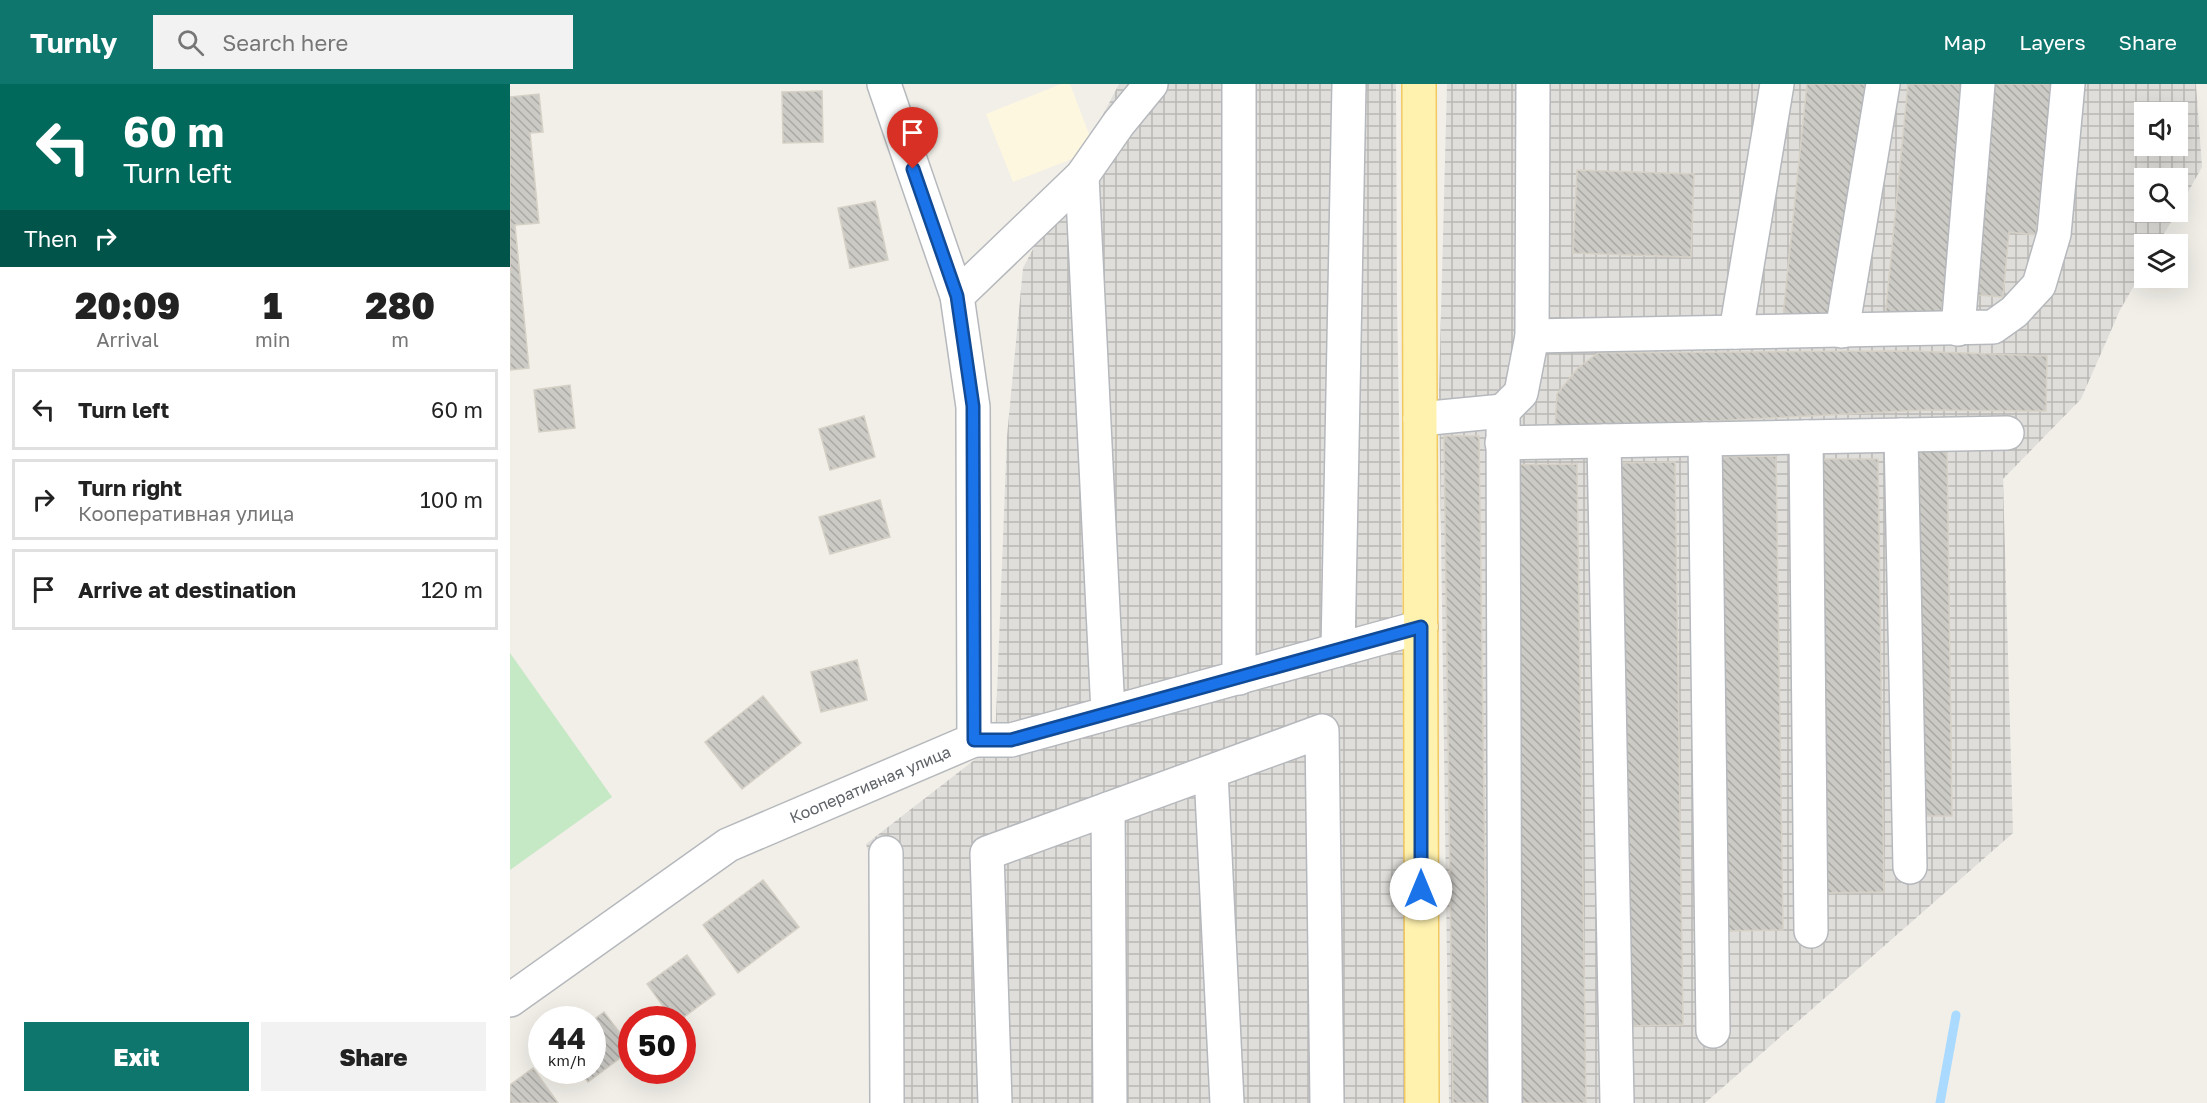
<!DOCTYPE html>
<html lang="en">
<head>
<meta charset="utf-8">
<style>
	body { margin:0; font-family:"Golos Text",sans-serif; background:#f2f2f2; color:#222; height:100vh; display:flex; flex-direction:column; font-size:22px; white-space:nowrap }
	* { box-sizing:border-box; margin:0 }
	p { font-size:20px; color:#767676 }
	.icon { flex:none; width:33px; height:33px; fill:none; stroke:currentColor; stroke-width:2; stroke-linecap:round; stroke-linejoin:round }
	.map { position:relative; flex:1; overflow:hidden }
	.drawer { display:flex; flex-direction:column; background:#fff; width:510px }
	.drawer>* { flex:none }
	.banner { background:#00695c; color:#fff; overflow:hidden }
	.tools { position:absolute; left:1624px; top:18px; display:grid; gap:12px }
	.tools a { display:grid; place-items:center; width:54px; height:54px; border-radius:0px; background:#fff; box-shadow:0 6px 24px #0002; font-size:30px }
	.speed { position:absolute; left:18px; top:922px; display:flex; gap:12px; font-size:30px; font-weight:700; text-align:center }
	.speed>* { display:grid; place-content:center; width:78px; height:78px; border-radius:50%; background:#fff; box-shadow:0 6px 24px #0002; line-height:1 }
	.speed small { font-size:15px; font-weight:400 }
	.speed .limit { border:9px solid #d22; background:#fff; color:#111 }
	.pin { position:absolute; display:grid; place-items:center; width:51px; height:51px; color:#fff; margin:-62px -26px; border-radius:50% 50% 50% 0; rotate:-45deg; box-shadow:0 0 6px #0007 }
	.pin .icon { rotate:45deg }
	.me { position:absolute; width:66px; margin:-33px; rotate:0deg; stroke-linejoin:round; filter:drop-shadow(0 0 4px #0008) }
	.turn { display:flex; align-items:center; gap:21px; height:126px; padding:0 24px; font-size:27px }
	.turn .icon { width:78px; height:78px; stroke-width:2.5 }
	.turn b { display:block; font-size:42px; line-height:51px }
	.then { display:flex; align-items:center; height:57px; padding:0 24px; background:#0003; gap:12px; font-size:22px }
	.eta { display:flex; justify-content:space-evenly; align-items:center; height:102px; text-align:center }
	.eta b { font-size:36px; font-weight:800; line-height:42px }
	.cta { display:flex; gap:12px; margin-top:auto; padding:12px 24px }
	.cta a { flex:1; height:69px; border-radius:0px; background:#0f766e; color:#fff; font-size:24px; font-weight:800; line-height:69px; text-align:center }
	.cta a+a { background:#f2f2f2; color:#222 }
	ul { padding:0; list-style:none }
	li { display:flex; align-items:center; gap:18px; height:81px; margin:0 12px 9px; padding:0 12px; border:3px solid #e0e0e0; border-radius:0px }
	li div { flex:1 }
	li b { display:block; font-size:22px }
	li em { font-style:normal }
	header { display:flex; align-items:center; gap:36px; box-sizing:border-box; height:84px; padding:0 30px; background:#0f766e; color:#fff }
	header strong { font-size:28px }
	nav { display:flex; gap:33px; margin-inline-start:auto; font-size:21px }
	.search { width:420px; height:54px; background:#f2f2f2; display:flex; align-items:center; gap:15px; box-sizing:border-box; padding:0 21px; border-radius:0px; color:#767676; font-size:22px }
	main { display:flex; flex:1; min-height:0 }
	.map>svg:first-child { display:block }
	.commercial { fill:#fef7e0 }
	.industrial { fill:url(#industrial-grid); fill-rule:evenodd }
	.pitch { fill:#c5e8c5 }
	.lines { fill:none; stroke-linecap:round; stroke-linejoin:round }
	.stream { stroke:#aadaff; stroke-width:9 }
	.building { fill:url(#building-back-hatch); stroke:#d6d1c6; stroke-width:1.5 }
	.minor-casing { stroke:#b5b8bc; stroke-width:36 }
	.major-casing { stroke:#f2c960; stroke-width:36 }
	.minor { stroke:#fff; stroke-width:33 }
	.major { stroke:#fff2af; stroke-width:33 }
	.route-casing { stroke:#114b97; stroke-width:15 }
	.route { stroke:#1a73e8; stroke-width:10 }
	.labels { text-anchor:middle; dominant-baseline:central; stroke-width:5; stroke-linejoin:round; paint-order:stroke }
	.street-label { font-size:16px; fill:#5f6368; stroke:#fff }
</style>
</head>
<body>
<header>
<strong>Turnly</strong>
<div class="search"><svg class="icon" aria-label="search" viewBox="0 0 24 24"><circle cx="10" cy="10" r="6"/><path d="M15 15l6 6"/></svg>Search here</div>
<nav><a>Map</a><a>Layers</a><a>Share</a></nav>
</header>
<main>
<section class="drawer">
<div class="banner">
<div class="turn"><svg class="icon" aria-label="left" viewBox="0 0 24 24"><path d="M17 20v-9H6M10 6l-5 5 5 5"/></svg><div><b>60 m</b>Turn left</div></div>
<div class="then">Then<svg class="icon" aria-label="right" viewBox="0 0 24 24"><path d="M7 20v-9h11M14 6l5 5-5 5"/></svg></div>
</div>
<div class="eta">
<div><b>20:09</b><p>Arrival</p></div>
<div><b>1</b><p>min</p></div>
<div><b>280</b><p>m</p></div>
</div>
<ul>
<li><svg class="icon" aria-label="left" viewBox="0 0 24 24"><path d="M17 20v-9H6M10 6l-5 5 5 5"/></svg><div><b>Turn left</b></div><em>60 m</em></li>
<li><svg class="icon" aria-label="right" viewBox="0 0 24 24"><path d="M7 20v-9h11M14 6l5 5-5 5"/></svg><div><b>Turn right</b><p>Кооперативная улица</p></div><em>100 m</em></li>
<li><svg class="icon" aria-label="arrive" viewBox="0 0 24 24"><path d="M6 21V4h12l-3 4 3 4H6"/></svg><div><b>Arrive at destination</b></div><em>120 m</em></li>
</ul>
<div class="cta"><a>Exit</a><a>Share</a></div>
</section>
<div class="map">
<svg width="1697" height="1019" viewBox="0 0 1697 1019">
	<defs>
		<pattern id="industrial-grid" width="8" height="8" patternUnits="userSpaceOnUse" patternTransform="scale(1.5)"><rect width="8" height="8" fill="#e0deda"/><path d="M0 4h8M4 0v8" fill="none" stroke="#b9b8b5"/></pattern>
		<pattern id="building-back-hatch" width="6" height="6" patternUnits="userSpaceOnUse" patternTransform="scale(1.5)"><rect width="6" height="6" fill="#cccac5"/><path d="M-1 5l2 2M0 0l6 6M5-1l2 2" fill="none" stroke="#a9a8a4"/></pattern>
	</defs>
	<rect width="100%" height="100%" fill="#f1efe8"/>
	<path class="commercial" d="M551,0H560L585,66L503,98L476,30Z"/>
	<path class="industrial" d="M609,0H886L887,218L901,1019H361L384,858L356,760L485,660L497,352L513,184Z
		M937,0H1686L1692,83L1668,126V94H1635V128H1667L1648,160H1635V183L1610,226L1571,315L1493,395L1503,749L1195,1019H939L929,306ZM1635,28H1668V62H1635Z"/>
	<path class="pitch" d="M0,569L102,713L0,786Z"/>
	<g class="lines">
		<path class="stream" d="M1430,1019L1446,931"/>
	</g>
	<path class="building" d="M1297,0H1355L1329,237L1273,232Z
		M1398,0H1456L1431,236L1375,234Z
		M1479,0H1542L1526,151L1499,148L1493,213L1457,210Z
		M312,7L313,58L273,59L272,8Z
		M29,10L33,48L20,49L29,139L5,141L19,284L0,286V13Z
		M1067,86L1184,90L1181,173L1063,169Z
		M365,117L378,176L340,184L328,124Z
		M1398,267L1537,272L1536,327L1416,326L1045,345L1047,310L1068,284L1088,269Z
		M60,301L65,344L29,348L24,306Z
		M354,332L365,373L320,386L309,345Z
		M934,352H969L978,1019H943Z
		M1437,363L1442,732H1413L1407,364Z
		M1266,372L1273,846L1215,847L1208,373Z
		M1306,375H1368L1374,808L1312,809Z
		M1165,378L1173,941L1116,942L1108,379Z
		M1067,380L1076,1019H1008L1000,381Z
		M370,416L380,453L320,470L309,433Z
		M347,576L357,616L311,628L301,588Z
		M253,612L291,659L232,705L195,658Z
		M253,796L289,843L228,889L193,841Z
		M177,871L205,910L170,936H163L137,900Z
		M94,928L122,965L78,998L69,987H82V937Z
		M23,984L48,1019H0V1001Z"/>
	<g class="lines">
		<defs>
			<g id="minor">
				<path d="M572,92L598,629"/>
				<path d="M447,212L572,92L609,39L641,0"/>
				<path d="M1448,245L1468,0"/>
				<path d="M1332,247L1373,0"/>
				<path d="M1226,248L1267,0"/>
				<path d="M1022,252L1483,243L1504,228L1529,201L1544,150L1558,0"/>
				<path d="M993,327L1011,309L1022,252L1023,0"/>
				<path d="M910,335L993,327L995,1019"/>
				<path d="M1391,351L1400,783"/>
				<path d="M1296,353L1301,847"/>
				<path d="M1195,355L1203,947"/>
				<path d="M1094,357L1107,1019"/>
				<path d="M992,359L1497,349"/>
				<path d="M828,566L839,0"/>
				<path d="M729,594V0"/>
				<path d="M464,656H501L911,543"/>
				<path d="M701,688L717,1019"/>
				<path d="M598,725L600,1019"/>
				<path d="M376,769L377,1019"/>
				<path id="s1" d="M0,916L218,761L464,656L463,323L447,212L374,0"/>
				<path d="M485,1019L477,769L812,647L817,1019"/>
			</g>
			<path id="major" d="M909,0L912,1019"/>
		</defs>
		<use href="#minor" class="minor-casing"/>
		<use href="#major" class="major-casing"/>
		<use href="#minor" class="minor"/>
		<use href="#major" class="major"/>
	</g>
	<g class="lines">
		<defs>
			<path id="route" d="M403,85L447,212L463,322L464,656H501L911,543V805"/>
		</defs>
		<use href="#route" class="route-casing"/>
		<use href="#route" class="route"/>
	</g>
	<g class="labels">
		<g class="street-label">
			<text stroke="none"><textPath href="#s1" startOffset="422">Кооперативная улица</textPath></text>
		</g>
	</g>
</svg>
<div class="tools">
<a><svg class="icon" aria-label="sound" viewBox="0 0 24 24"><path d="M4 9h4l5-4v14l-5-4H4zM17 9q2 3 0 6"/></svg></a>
<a><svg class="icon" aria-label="search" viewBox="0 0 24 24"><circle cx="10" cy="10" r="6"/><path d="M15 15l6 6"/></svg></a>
<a><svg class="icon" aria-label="layers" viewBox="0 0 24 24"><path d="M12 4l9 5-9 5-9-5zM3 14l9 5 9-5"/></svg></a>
</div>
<div class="speed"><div>44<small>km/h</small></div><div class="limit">50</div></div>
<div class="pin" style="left:403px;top:85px;background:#d93025"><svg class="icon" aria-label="arrive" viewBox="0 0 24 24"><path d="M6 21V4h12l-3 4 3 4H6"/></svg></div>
<svg class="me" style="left:911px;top:805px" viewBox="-20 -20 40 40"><circle r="19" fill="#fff"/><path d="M0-13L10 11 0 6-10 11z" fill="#1a73e8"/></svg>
</div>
</main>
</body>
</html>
